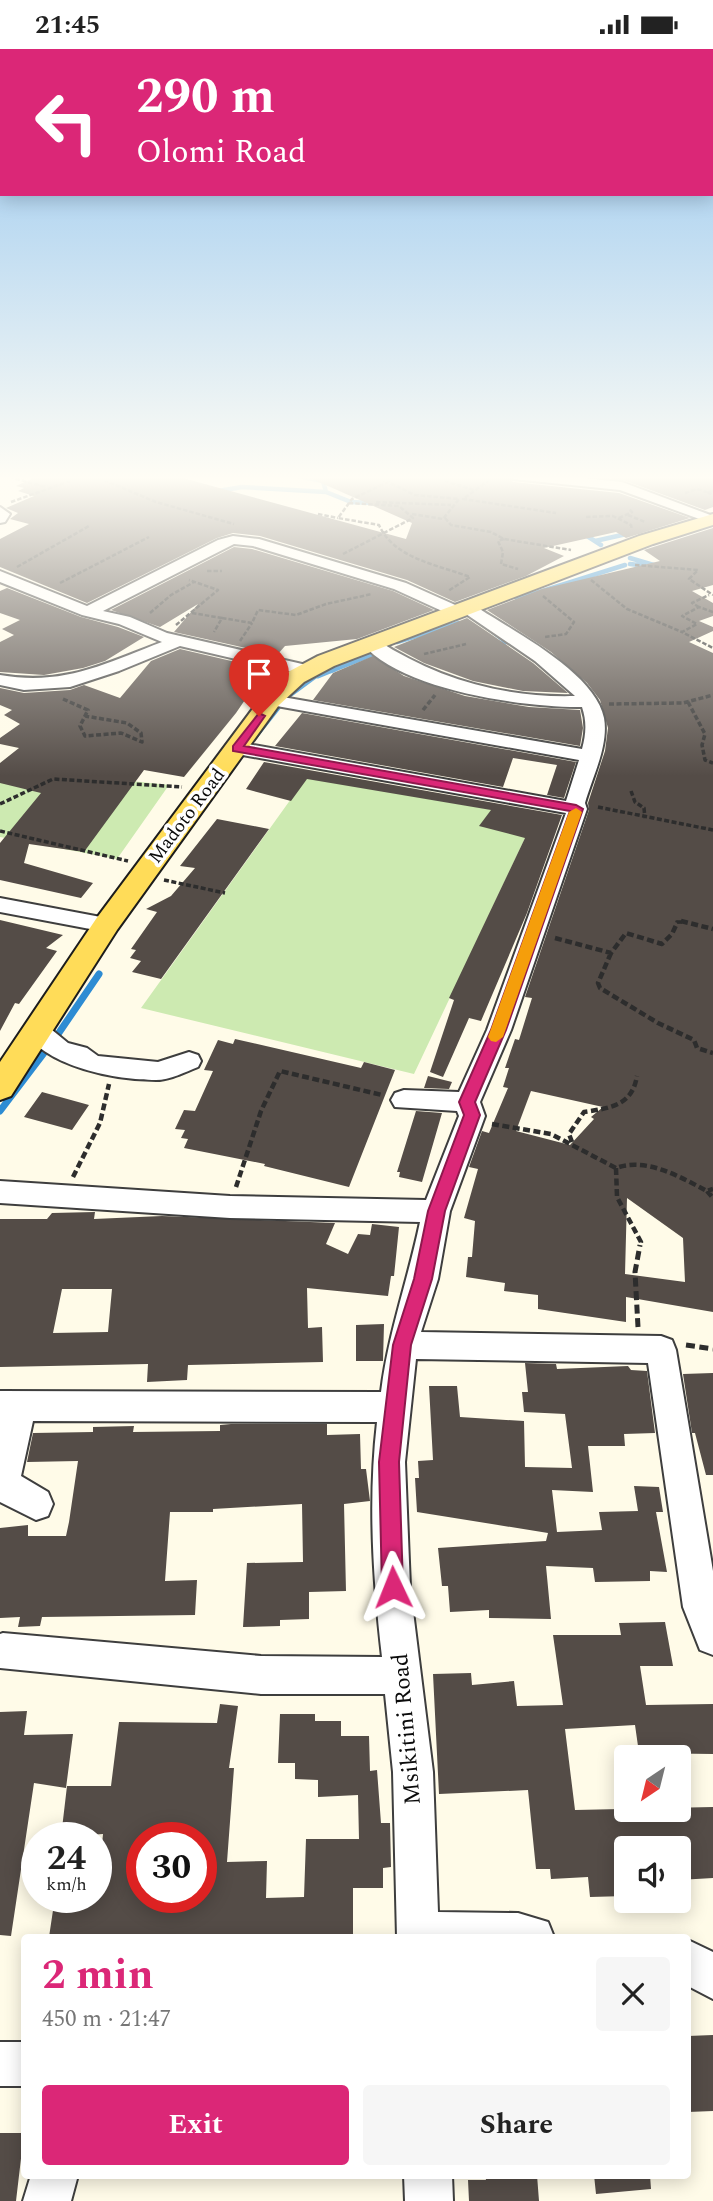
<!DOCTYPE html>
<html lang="en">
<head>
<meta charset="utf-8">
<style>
	body { margin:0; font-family:Spectral,serif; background:#f6f6f6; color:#222; height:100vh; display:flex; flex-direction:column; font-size:26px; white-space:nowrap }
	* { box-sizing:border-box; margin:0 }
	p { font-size:23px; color:#767676 }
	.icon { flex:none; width:38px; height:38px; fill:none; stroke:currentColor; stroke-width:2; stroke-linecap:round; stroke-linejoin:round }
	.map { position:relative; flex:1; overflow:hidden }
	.sheet { position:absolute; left:21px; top:1885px; width:670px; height:245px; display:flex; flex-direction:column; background:#fff; border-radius:7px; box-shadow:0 4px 18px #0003 }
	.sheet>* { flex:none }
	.banner { position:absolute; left:0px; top:0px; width:714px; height:147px; box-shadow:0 4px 18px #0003; background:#db2777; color:#fff; overflow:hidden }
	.needle { width:46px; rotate:215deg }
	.buttons { position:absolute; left:614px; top:1696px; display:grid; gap:14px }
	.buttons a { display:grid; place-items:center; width:77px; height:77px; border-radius:7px; background:#fff; box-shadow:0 4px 18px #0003; font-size:35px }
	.speed { position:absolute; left:21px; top:1773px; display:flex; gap:14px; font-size:35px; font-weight:700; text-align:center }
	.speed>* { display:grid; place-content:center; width:91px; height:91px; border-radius:50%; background:#fff; box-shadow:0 4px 18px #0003; line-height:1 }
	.speed small { font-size:18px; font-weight:400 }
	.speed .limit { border:10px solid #d22; background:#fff; color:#111 }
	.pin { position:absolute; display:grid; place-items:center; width:60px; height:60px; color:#fff; margin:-72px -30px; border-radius:50% 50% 50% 0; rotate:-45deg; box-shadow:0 0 7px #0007 }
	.pin .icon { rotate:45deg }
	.me { position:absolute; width:77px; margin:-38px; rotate:358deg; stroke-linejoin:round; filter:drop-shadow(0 0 5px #0008) }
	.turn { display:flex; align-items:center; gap:24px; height:147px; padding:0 21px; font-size:32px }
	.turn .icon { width:91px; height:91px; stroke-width:2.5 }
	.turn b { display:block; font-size:49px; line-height:60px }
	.round { display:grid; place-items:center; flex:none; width:74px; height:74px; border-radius:7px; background:#f6f6f6 }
	.overview { display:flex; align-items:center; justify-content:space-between; height:119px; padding:0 21px }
	h1 { font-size:42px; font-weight:700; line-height:52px; color:#db2777 }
	.primary-button { display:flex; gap:14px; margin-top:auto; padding:14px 21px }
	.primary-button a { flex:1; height:80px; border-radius:7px; background:#db2777; color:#fff; font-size:28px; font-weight:700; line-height:80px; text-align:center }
	.primary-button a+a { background:#f6f6f6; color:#222 }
	.status { display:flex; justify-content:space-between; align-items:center; height:49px; padding:0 35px; background:#fff; direction:ltr }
	.status svg { height:19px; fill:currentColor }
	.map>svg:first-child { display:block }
	.green { fill:#cdeab1 }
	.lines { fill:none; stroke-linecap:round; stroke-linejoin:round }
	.stream-far2 { stroke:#2e8cd3; stroke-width:4.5 }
	.stream-far1 { stroke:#2e8cd3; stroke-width:5 }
	.stream { stroke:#2e8cd3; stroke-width:7 }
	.building { fill:#544c47; fill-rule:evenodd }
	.minor-casing { stroke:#3e3e3e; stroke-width:4 }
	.major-casing { stroke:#1c1c1c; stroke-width:4 }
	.path-far3 { stroke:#2d2d2d; stroke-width:2.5; stroke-dasharray:4.5 2; stroke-linecap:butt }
	.path-far2 { stroke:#2d2d2d; stroke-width:3.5; stroke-dasharray:5 2.5; stroke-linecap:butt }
	.path-far1 { stroke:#2d2d2d; stroke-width:4.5; stroke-dasharray:7 3.5; stroke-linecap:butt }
	.path { stroke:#2d2d2d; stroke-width:5; stroke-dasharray:9 4.5; stroke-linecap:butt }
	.minor { fill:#fff; fill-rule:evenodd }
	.major { fill:#ffdc58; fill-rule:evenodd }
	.route { fill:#db2777; stroke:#8e194d; stroke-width:2 }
	.slow { fill:#f59e0b }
	.labels { text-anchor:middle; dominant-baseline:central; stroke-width:7; stroke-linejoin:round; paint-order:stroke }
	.far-street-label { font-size:19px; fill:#0b0b0b; stroke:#fff }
	.street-label { font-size:23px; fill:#0b0b0b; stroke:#fff }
</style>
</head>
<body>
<div class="status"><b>21:45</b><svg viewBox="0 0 49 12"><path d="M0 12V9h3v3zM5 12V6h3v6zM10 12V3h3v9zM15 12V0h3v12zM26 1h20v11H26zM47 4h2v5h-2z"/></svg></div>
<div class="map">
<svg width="713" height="2152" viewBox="0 0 713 2152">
	<rect width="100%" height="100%" fill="#fffbe8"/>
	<path class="green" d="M0,718L169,736L117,810L0,788Z
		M306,729L535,768L414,1025L141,959Z"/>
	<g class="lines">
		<path class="stream-far2" d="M292,426L323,432L326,443L351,453L373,454
			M218,442L242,438L326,443
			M584,485L601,496
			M595,492L631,484
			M630,509L657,517
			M630,515L647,517
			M517,550L625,516
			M483,575L506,593L503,594
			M397,593L459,574
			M331,622L374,605L377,600"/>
		<path class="stream-far1" d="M318,627L335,620
			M287,648L321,623
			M255,688L281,655"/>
		<path class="stream" d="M54,991L99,925
			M0,1062L44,1004"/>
	</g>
	<path class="building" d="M40,426H172L406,490L412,474L303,426H504L513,433L619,444L690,469L626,489L616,483L544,499L564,507L526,527L455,553L407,531L260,487L233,484L217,489L87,554L0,518V490L29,475L10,470L18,464L6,459L34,447L18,442L24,439L16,437Z
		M581,426H713V458L705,461L623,431Z
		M713,479V536L692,542L713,554V567L699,572L713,578V582L689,593L713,604V1263L626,1248V1273L538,1260V1246L504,1242L505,1234L466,1228L468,1208H472L475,1172L464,1169L478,1120L469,1118L482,1082L489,1084L508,1039L503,1038L509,1019H505L515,990L519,991L532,949L525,948L589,761L588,754L605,702L608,679L600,651L587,634L551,603L487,561L542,540L660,512L644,501ZM531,1042L603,1058L591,1068L594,1070L570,1096L516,1082ZM627,1149L683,1189L685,1233L625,1225Z
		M234,498L252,500L393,542L434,561L357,590L285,597L277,606L174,583L198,555L160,578L111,561Z
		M7,539L81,568L118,578L144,588L105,612L83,619L44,626L0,623V593L14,586L2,580L20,571L0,564V542Z
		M467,569L533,614L568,644L523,642L473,632L424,614L394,598Z
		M180,600L266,620L236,664L184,728L144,721L84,803L29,795L24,814L93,834L81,849L0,831V794L41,744L0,734V714L19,699L0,695V689L20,675L4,666L12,661L0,656V639L24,644L70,641L84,636L120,649L151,612Z
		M373,607L404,627L465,647L529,658L580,661L583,679L580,697L313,651L333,624Z
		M302,664L576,713L564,749L547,746L557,716L513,709L503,738L275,697Z
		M264,713L562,766L527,864L481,972L469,969L443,1028L430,1023L454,951L449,949L525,789L479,777L491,761L307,730L291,752L246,740Z
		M217,770L269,780L161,930L132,923L141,912L130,909L136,901L131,900L157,863L146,860L171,847L195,819L180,817Z
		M0,871L63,886L46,899L57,902L19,955L15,954L0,982Z
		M235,990L361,1019L364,1013L395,1021L349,1138L264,1117L265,1115L184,1099L188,1090L181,1089L185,1081L175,1080L184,1061L195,1062L213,1022L204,1021L218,991L233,995Z
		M428,1027L452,1033L449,1040L424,1039Z
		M42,1043L89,1056L72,1081L24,1068Z
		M416,1062L442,1064L422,1133L399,1128L400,1123H397Z
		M95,1163L94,1170L162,1167L335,1174L326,1195L348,1205L358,1185L370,1186L372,1175L399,1178L394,1227H391L388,1247L307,1239L308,1279L322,1278L323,1313L188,1316L187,1331L147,1333L148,1315L0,1318V1170H47L52,1164ZM62,1240H112L108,1283L53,1284Z
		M384,1275L383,1312H356V1276Z
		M525,1314L556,1315L557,1320L628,1317L631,1321L647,1322L655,1384L624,1385L625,1397H588L593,1443L552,1441L557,1483L602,1481L599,1463L638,1462L634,1437L659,1438L663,1463H656L667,1523L650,1522V1532L595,1533L593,1519L546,1517L551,1570L489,1569V1561L450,1563L448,1537H442L438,1499L546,1492L548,1484L417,1463L415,1429H419L418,1412L433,1411L429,1337H457L460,1368L524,1372L525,1418L572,1419L565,1365L524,1363L522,1343H528Z
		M713,1324V1426H706L695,1384H692L683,1325Z
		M231,1375H327V1386L360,1385L361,1420H366L370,1452L344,1455L346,1542L309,1543V1570L280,1571V1577L243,1578L247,1514L303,1513L302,1455L213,1460V1463H170L165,1532L197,1531L195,1566L42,1568L40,1577L18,1578L20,1568L0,1569V1479L28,1476V1487H66L69,1473L78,1412L27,1413L33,1384L93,1383V1378L134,1377L133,1383L220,1382V1376Z
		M665,1573L673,1617H640L646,1656L713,1655V1705L639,1704L635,1676L565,1680L575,1761L713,1758V1829L679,1831V1799H626V1847L590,1848L588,1828L551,1830L550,1820H536L528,1741L439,1745L433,1625L471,1624L472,1636L514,1632L517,1657L563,1656L553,1586H621L619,1574Z
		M220,1655L238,1657L229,1719H234L227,1813L267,1812L266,1849L304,1848L306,1790H359L358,1746L318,1748V1731L295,1730V1714H278L280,1665H315V1672H341V1687H369L370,1722L377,1721L381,1774H390L391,1818L383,1819V1839H353V1888H49L55,1848H97L103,1785L61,1788L67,1737H111L119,1673L217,1674ZM142,1788H201V1848H142Z
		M27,1662L24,1686L73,1685L66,1739L34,1734L11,1887L0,1886V1663Z
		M713,1986V2062L688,2063V1987Z
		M0,2084H24L16,2152H0Z
		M485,2126H537L539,2152H469L468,2131H486Z
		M594,2126H650L651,2140L596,2145Z"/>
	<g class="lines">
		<defs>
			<path id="minor" d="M506,426H554L622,433L713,467V475L620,441L513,430Z
				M0,458L10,465L5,473L0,474Z
				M233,487L259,490L406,534L462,559L469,555L475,557C511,581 595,623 604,669C609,696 592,729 585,754L587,760L511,981L480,1053L485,1067L450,1162L438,1230L421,1283L661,1287L672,1291L676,1301L713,1522V1606L700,1601L683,1558L648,1314L416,1310L405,1413L410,1538L433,1723L438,1863L518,1864L548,1873L554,1888H397L393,1723L385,1645H261L0,1619V1585L3,1584L261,1607L382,1608C373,1530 368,1451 377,1373L33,1372L21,1427L48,1443L53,1455L48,1467L36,1471L0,1453V1342L381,1343C388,1285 408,1231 420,1173L230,1169L0,1154V1132L230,1147L426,1151L459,1067L457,1062L395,1058L391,1051L395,1044L404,1041L459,1043L487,981L566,764L237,705L228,699L237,693L566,752L579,711L271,656L262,651L271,646L582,700C586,685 587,673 582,658C526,659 400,641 363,595L371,590L377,591C437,630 504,649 575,647L535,612L466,565L453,567L394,540L253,497L234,495L103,562L130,568L167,584L311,617L314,621L311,625L305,626L180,597L119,622L70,638L24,641L0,636V626C64,637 104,615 162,593L119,575L82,566L0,533V522L87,557L218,491Z
				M0,849L106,869L114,871L117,876L114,881L106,883L0,863Z
				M37,973L46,976L68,994L87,999L98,1007L158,1013L189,1003L198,1006L201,1012L198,1018C185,1023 170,1031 156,1031C117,1031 46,1018 25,982L28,976Z
				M688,1891L713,1903V1950L688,1937Z
				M0,1993H24V2037H0Z
				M31,2126H78L71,2152H23Z
				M404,2126H452L453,2152H405Z"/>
			<path id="major" d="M713,465V476L653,495L334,617L304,633L279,656L117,881L11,1047L0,1051V1013L96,870L263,646L288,623L318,607L639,487Z"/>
		</defs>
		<use href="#minor" class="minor-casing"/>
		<use href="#major" class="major-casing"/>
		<path class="path-far3" d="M3,426L46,438
			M362,426L388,433L352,450L338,469L379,476C394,510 439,516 470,528L448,542
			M395,426L388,433L415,446L459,450L443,470L412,465
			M426,426L474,441
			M495,427L463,450L556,464
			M107,431L124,426
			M713,442L707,443L713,446
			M685,444L697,440L707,443
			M11,453L81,428L106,432L156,453L234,475
			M376,453L451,456
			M318,465L338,469
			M628,466L645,473
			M586,468L613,467L631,476L632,480
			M445,469L451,476L491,483L504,490L571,501
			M619,469L632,463L629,460
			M504,490L498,492L503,503L501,515L518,520
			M343,505L413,469L399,457L349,454
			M635,516L698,521L689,530L713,546
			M17,518L89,477
			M207,522H222
			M591,531L627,560L682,583
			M60,534L149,488
			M543,547L574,573L566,585L545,588
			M699,558L692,554L709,546
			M713,563L699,558L682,567L697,575L682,583L713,599
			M150,564L171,546L194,533
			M192,564L222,569L214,583
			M222,569L252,574L258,561L296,566L326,555L372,545
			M176,576L218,541L189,531
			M240,592L252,574
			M424,605L466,595"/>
		<path class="path-far2" d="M63,650L88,661L80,677L85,687L121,684L142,693L141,684L127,674L85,667
			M688,653L705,685L702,696L705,711L713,714
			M609,655L683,654L713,646
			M423,661L435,646
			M631,742L635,753L644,759L645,769
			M0,755L53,730L182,738
			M598,758L713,781
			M0,782L128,812
			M164,831L225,844
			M677,873H687"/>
		<path class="path-far1" d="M681,872L713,880
			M555,889L611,904L626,884L662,895L672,885L678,872
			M611,904L598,934L600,939L658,974L694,991L697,999L713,1004
			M492,1075L551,1085L616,1119C647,1108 680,1128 707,1142L713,1140
			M572,1093L569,1085L584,1063C610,1059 632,1057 637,1027
			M616,1119L617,1148L641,1193L640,1197
			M73,1128L100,1074L109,1035
			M236,1138L261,1062L280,1022L382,1046
			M707,1142L713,1149"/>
		<path class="path" d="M638,1278L635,1223L640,1196
			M686,1296L713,1300"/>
		<use href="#minor" class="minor"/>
		<use href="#major" class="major"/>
	</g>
	<linearGradient id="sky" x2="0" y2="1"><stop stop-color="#8fc3ef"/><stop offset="0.59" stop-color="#fffdf5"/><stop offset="1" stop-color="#fffdf5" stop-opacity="0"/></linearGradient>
	<rect width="713" height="727" fill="url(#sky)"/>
	<path class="route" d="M259,664L265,667L244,697L576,756L583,760L506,981L475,1053L480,1066L445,1162L432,1230L411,1296L399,1413L403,1538L400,1546L393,1549L385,1546L382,1538L379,1413L393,1296L414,1230L428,1162L464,1066L459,1053L491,981L570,762L233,702V697Z"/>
	<path class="slow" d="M576,759L582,763L503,988L496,993L491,992L488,988L569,763Z"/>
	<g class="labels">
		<g class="far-street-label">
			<text transform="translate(187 767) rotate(-53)">Madoto Road</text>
		</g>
		<g class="street-label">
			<text transform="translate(407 1680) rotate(-95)">Msikitini Road</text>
		</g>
	</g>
</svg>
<div class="buttons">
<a><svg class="needle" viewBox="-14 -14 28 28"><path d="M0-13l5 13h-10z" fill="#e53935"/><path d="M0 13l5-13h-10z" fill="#767676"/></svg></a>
<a><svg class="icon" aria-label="sound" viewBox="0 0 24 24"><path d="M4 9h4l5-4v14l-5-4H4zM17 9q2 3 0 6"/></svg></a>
</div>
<div class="speed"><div>24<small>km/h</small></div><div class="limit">30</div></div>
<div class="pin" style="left:259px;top:667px;background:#d93025"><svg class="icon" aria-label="arrive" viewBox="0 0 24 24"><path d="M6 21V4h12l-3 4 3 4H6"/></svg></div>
<svg class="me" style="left:393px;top:1538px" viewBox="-20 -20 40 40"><path d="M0-17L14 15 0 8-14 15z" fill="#db2777" stroke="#fff" stroke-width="4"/></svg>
<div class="banner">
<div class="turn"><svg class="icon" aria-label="left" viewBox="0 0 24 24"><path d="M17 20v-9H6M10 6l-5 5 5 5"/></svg><div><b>290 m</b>Olomi Road</div></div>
</div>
<section class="sheet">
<div class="overview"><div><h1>2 min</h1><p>450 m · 21:47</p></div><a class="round"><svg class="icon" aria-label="close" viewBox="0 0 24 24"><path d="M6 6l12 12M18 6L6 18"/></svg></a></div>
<div class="primary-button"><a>Exit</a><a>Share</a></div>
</section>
</div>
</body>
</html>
